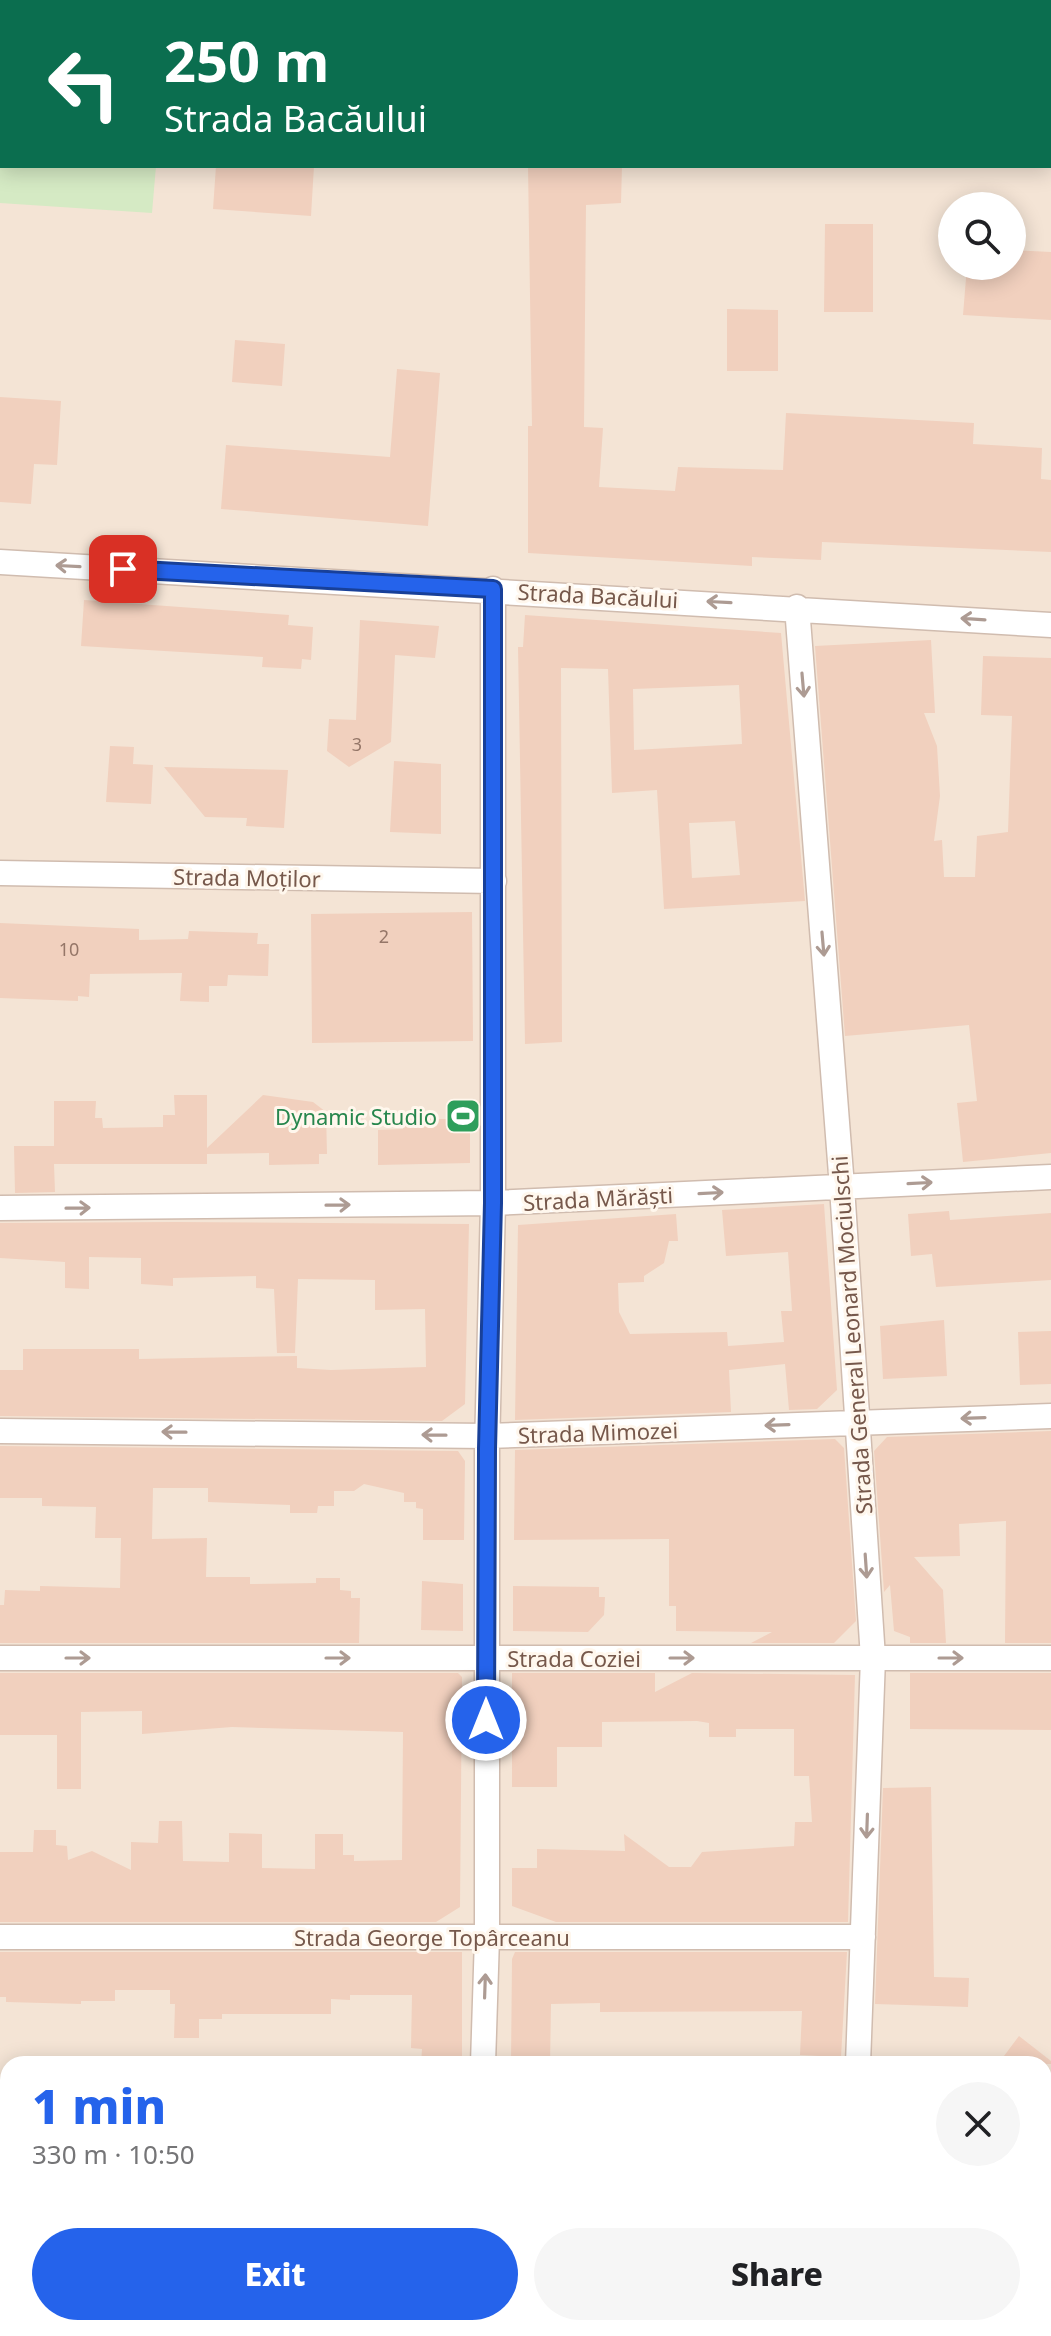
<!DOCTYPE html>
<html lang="en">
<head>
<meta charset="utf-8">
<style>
	body { margin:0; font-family:"Noto Sans",sans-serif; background:#f6f6f6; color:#202124; height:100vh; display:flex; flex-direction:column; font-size:30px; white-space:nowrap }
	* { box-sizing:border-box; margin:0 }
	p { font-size:26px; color:#757577 }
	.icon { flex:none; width:44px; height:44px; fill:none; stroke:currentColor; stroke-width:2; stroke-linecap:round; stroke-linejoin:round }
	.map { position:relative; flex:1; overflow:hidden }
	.sheet { position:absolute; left:0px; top:2056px; width:1052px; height:280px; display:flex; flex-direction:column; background:#fff; border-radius:24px 24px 0 0; box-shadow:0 4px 20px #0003 }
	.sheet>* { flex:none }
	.banner { position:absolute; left:0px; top:0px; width:1052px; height:168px; box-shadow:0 4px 20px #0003; background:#0b6e4f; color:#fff; overflow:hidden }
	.fabs { position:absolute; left:938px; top:192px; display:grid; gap:16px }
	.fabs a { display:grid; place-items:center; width:88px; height:88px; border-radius:50%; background:#fff; box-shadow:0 4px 20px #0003; font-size:40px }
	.pin { position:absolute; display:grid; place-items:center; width:68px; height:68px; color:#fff; margin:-34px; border-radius:16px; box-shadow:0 4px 12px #0006 }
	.me { position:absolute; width:88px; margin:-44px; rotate:0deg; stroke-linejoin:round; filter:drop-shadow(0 0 6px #0008) }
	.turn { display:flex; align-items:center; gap:28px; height:168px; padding:0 32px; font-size:36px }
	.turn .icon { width:104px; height:104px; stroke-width:2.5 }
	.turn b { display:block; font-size:56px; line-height:68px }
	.round { display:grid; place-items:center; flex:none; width:84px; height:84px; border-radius:42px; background:#f6f6f6 }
	.overview { display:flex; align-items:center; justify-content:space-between; height:136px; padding:0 32px }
	h1 { font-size:48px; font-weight:800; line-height:60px; color:#2563eb }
	.primary-button { display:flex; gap:16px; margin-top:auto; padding:16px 32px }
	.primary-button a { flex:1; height:92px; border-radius:48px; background:#2563eb; color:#fff; font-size:32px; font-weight:800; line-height:92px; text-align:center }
	.primary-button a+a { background:#f6f6f6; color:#202124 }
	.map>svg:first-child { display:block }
	.residential { fill:#f4e4d5; fill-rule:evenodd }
	.green { fill:#d5eac4 }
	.building { fill:#f1d0be; fill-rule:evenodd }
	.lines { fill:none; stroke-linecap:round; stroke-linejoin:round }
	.minor-casing { stroke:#d0bcaf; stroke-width:27 }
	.secondary-casing { stroke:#d3bcac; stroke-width:37 }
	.minor { stroke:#fff; stroke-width:24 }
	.secondary { stroke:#fff; stroke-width:34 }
	.oneway { stroke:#ad9b93 }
	.route-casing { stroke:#184099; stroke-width:20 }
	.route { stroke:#2563eb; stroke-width:14 }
	.labels { text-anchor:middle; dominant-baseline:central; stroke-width:6; stroke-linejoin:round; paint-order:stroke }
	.number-label { font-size:18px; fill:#957668 }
	.street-label { font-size:22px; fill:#76584b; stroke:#fff7ed }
	.leisure-label { font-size:22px; fill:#27864d; stroke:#fff7ed; text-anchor:end }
</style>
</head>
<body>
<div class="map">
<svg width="1051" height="2336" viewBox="0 0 1051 2336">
	<rect width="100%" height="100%" fill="#fcf3e6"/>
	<path class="residential" d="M0,0H1051V2336H0ZM2,2H1050V166H2ZM952,206H1012V266H952ZM8,2064H1044V2328H8Z"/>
	<path class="green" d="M0,37L2,166H156L152,213L0,203Z
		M8,2242V2328H59L58,2336H0V2243Z"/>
	<path class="building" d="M216,166H314L311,216L213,209Z
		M528,166H622L621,203L586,205L584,427L603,428L599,487L675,491L678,467L783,470L786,413L974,423L973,444L1042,448L1041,479L1051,480V552L822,542L821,560L752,557V566L528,553V426H532Z
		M825,224H873V312H824Z
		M1012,250L1051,252V320L963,315L967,266H1012Z
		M727,309L778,310V371H727Z
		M235,340L285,344L282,386L232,382Z
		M397,369L440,373L428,526L221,509L226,445L390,457Z
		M0,397L61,401L57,465L34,464L31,504L0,502Z
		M84,600L289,615L288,625L313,627L311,660L302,659L301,669L262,667L263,657L81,646Z
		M525,615L781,633L805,901L664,909L657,790L612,793L608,669L561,668L562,1042L525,1044L518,647H523ZM739,685L742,744L634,750L633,689ZM735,821L740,875L692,878L689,823Z
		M360,620L439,626L435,658L395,655L391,742L349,767L327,751L329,719L356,720Z
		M931,640L935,713H924L937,746L940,796L934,841L942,840L944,877H975L977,836L1008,832L1012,716L981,715L983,656L1051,658V1153L963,1162L957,1103L977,1101L969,1025L845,1036L815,646Z
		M110,746L134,747L133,764L153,765L151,804L106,802Z
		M394,761L441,764V834L390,832Z
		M164,767L288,770L284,828L246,826L247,818L205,817Z
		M472,912L473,1041L312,1043L311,914Z
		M0,923L139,929V940L188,939L189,931L258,933L257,944H269L268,976L228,975L227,986H209V1002L180,1001L182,973L90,974L89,997L78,996V1001L0,998Z
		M174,1095H207V1148L263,1095L313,1102L326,1112L327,1154H319V1164L269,1165V1153L207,1154V1164H54L55,1192L15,1193L14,1146H54V1101H96L95,1118H102L103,1128L163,1127V1115H175Z
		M478,1101V1129H470V1163L378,1165V1130L403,1129V1119H449L448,1103Z
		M824,1204L837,1390L817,1409L789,1410L785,1364L729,1370L731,1412L515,1420L518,1225L676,1214L678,1241H669L664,1263L644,1276V1282L618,1283L619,1312L630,1334L727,1332L728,1346L784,1342L781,1311H792L788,1252L726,1256L722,1210Z
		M949,1211L950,1220L1051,1213V1280L936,1287L932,1254L911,1256L908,1214Z
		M175,1222L469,1224L465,1404L442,1421L0,1416V1370H23V1349H139V1359L297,1356V1368L331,1370L426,1367L425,1309L375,1310V1280L298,1279L295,1353H277L274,1289L256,1288V1276L173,1278V1286L141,1284V1258L89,1257V1289L65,1288V1262L0,1258V1223Z
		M944,1320L947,1376L883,1379L880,1326Z
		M1051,1331V1384L1020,1385L1018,1332Z
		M1051,1431V1643H1005L1006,1521L959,1524L960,1556L914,1557L943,1590L946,1643H910V1637L894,1631L890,1585L884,1592L874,1451L887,1437Z
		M835,1439L844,1448L856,1621L834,1643H751L772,1632L676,1631V1606H669V1539L514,1540L515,1450Z
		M0,1446L458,1451L465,1461L464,1540H423V1509L416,1508V1502H404V1493L364,1484L354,1491H334V1506H318L317,1513H290V1505L208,1502V1488H153L152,1539L207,1538L206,1577H250V1584L316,1583V1578H340V1590L351,1591V1598H360L359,1643H0V1605H4L5,1590L40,1591V1586L120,1588L121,1538H95L96,1507L42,1506V1498H0Z
		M422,1581L463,1584V1631L421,1630Z
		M513,1586L599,1587V1597H605L604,1615L588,1632L513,1631Z
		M0,1673H458L462,1677L460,1907L436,1922H0V1852H33L34,1830H56V1845L67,1846L68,1860L92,1851L131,1870V1842L158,1843L159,1821H182L183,1861L229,1862V1833L262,1834V1868L315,1869V1834H343V1855H354V1861L402,1860L403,1732L232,1727L142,1734V1711L81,1712V1789H57V1735H0Z
		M512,1673H655V1692L692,1673L855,1675L848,1922H556L512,1906V1868H537V1849L625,1851L624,1834L669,1867H691L702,1852L794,1846L795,1822H812L809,1776H794V1729H736V1737H709V1723L697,1721L602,1722V1747H557V1787H512Z
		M910,1673H1051V1730L910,1729Z
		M931,1787L934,1977L969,1978L968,2007L875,2004L883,1788Z
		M0,1952H462V2064H421L422,2049L411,2048L412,1995H350V2000L331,1999V2014H222V2019H199V2038H174L175,2004H170V1990H115V2001H81V2004L6,2002V1997H0Z
		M515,1952H847L841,2057L800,2055L802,2011L600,2012V2003L551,2004L550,2064H511L512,1959Z
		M1019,2036L1051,2061V2064H998Z"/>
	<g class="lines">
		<defs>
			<path id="minor" d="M0,562L1051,625
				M797,607L842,1187L873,1658L858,2064
				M0,873L494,881
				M0,1208L493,1203L1051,1177
				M0,1431L487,1436L1051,1416
				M0,1658H1051
				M0,1937H863
				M483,2064L487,1937V1449L493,1203V589
				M277,2328L280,2336"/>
			<path id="secondary" d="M1044,2212L1051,2209
				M0,2227L8,2228
				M68,2336L69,2328
				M124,2336L139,2328"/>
		</defs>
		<use href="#minor" class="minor-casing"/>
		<use href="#secondary" class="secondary-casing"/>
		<use href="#minor" class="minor"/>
		<use href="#secondary" class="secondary"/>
	</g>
	<defs><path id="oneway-shaft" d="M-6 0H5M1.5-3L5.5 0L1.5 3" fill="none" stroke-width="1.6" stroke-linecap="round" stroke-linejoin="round" transform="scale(2)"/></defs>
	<g class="oneway">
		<use href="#oneway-shaft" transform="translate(68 566) rotate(-177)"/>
		<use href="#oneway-shaft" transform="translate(719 602) rotate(-177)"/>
		<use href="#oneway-shaft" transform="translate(973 619) rotate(-176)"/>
		<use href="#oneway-shaft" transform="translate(803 685) rotate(85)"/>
		<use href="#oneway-shaft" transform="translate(823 944) rotate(85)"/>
		<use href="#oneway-shaft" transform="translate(920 1183) rotate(-3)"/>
		<use href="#oneway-shaft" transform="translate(711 1193) rotate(-3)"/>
		<use href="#oneway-shaft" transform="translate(338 1205) rotate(-1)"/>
		<use href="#oneway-shaft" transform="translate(78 1208) rotate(-1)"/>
		<use href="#oneway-shaft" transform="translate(973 1418) rotate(178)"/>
		<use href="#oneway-shaft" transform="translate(777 1425) rotate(178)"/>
		<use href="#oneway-shaft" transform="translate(174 1432) rotate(-179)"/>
		<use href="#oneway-shaft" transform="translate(434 1435) rotate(-179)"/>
		<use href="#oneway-shaft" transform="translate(866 1566) rotate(86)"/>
		<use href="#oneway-shaft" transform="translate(78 1658)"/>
		<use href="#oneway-shaft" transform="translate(338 1658)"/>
		<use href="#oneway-shaft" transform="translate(682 1658)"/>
		<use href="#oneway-shaft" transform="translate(951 1658)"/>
		<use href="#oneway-shaft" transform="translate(867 1826) rotate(92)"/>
		<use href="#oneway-shaft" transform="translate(485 1986) rotate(-88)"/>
	</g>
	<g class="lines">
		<defs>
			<path id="route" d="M123,569L493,589V1203L487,1449L486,1720"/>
		</defs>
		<use href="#route" class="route-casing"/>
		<use href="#route" class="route"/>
	</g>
	<defs>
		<symbol id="stadium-square" viewBox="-11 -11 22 22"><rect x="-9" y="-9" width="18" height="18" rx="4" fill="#2e9e5b" stroke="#fff7ed"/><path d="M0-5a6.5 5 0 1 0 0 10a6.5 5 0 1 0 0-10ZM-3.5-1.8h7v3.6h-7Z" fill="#fff"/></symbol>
	</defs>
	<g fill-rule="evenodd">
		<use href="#stadium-square" x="443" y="1096" width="40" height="40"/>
	</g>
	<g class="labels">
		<g class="number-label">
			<text x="357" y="744">3</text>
			<text x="384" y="936">2</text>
			<text x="69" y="949">10</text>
		</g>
		<g class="street-label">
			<text transform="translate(598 595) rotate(3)">Strada Bacăului</text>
			<text transform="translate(247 877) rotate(1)">Strada Moților</text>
			<text transform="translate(598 1198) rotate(-3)">Strada Mărăști</text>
			<text transform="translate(851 1335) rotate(-94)">Strada General Leonard Mociulschi</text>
			<text transform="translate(598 1432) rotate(-2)">Strada Mimozei</text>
			<text x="574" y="1658">Strada Coziei</text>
			<text x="432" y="1937">Strada George Topârceanu</text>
		</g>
		<g class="leisure-label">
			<text x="437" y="1116">Dynamic Studio</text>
		</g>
	</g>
</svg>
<div class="fabs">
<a><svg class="icon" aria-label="search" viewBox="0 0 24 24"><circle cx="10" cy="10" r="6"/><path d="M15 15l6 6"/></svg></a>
</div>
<div class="pin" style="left:123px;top:569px;background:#d93025"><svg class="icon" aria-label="arrive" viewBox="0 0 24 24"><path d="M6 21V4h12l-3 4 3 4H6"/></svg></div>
<svg class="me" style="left:486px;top:1720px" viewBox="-20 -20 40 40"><circle r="17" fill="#2563eb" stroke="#fff" stroke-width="3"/><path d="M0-11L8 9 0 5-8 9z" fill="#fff"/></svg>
<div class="banner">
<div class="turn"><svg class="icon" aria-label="left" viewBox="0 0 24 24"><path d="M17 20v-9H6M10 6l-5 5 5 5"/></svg><div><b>250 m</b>Strada Bacăului</div></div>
</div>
<section class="sheet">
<div class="overview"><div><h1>1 min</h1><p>330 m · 10:50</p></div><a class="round"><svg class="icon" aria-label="close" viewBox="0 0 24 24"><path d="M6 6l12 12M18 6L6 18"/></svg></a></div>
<div class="primary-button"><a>Exit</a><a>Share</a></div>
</section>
</div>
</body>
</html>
